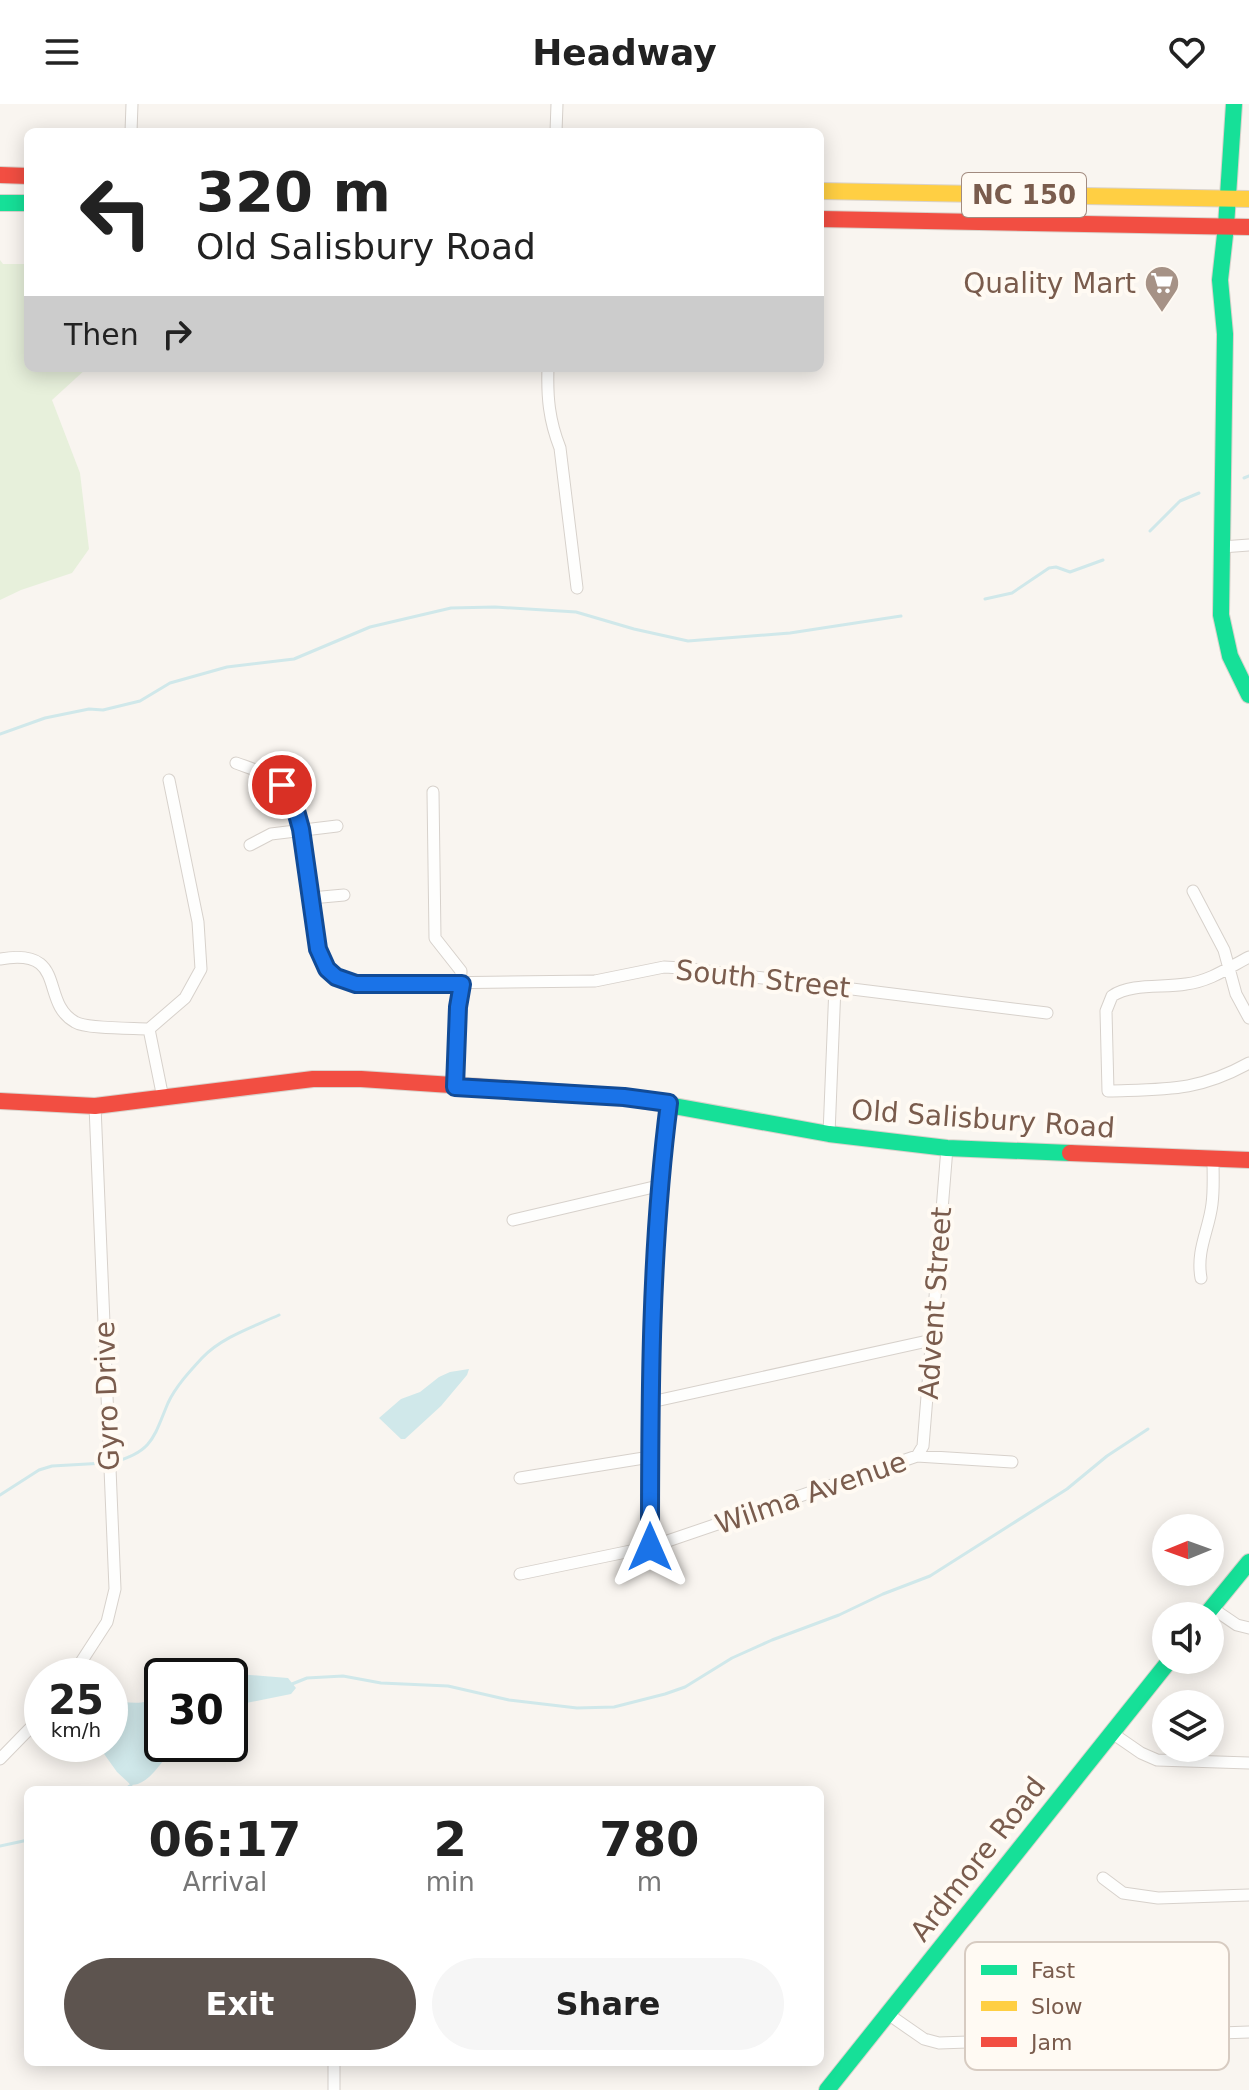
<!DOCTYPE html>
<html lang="en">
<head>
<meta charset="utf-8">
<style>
	body { margin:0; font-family:"DejaVu Sans",sans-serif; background:#f6f6f6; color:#222; height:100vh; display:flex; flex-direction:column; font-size:30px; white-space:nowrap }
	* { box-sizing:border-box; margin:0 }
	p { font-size:26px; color:#767676 }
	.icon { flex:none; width:44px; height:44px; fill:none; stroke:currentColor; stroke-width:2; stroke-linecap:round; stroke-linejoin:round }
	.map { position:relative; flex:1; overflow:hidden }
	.sheet { position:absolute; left:24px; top:1682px; width:800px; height:280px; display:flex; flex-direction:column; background:#fff; border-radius:12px; box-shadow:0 4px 20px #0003 }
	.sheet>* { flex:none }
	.banner { position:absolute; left:24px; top:24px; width:800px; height:244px; border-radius:12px; box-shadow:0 4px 20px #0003; background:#fff; color:#222; overflow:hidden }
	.needle { width:52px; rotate:269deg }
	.controls { position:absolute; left:1152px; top:1410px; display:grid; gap:16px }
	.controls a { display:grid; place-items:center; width:72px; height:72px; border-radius:50%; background:#fff; box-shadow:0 4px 20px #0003; font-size:40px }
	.speed { position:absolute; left:24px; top:1554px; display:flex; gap:16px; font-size:40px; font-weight:700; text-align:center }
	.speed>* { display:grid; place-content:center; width:104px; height:104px; border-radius:50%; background:#fff; box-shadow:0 4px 20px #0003; line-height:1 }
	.speed small { font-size:20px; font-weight:400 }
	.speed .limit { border:4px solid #111; border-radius:12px; background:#fff; color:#111 }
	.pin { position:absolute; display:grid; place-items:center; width:68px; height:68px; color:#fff; margin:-34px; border:4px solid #fff; border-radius:50%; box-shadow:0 2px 8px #0007 }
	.me { position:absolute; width:88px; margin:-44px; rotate:0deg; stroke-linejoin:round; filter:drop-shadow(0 0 6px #0008) }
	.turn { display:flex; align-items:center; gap:28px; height:168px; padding:0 40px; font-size:36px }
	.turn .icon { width:104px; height:104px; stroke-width:2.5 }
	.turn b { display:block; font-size:56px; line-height:68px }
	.then { display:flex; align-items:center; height:76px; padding:0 40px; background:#0003; gap:16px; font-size:30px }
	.eta { display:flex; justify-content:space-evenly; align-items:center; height:136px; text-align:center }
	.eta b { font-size:48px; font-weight:600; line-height:56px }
	.action { display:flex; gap:16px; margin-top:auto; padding:16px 40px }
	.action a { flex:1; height:92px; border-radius:48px; background:#5d544f; color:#fff; font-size:32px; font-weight:600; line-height:92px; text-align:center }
	.action a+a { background:#f6f6f6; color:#222 }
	header { display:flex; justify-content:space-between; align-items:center; height:104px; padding:0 40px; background:#fff; font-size:36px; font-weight:600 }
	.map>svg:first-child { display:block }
	.green { fill:#e7f0db }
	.water { fill:#d0e8ea }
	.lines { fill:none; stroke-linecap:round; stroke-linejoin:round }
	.stream { stroke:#d0e8ea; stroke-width:3 }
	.street-casing { stroke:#d7d1cb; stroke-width:13 }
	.fast-casing { stroke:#d9d2cb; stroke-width:18 }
	.slow-casing { stroke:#d9d2cb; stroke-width:18 }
	.jam-casing { stroke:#d9d2cb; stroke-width:18 }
	.street { stroke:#fefefd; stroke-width:11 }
	.fast { stroke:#16e098; stroke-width:16 }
	.slow { stroke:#ffcf43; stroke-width:16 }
	.jam { stroke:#f24e42; stroke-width:16 }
	.route-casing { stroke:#114b97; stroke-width:20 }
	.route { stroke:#1a73e8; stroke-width:14 }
	.labels { text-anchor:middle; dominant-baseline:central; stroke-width:8; stroke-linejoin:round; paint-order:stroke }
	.shield { fill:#fffaf3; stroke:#a28b7f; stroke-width:2 }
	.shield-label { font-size:26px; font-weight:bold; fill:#7a5c4d }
	.poi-label { font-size:28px; fill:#7a5c4d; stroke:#fffaf3; text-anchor:end }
	.street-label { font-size:28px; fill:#7a5c4d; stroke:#fffaf3 }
	.key { fill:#fffaf3; stroke:#d7cbc1; stroke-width:2 }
	.key-label { font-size:22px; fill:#7a5c4d }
</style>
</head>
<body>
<header><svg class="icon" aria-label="menu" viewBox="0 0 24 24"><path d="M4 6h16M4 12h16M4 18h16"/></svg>Headway<svg class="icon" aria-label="heart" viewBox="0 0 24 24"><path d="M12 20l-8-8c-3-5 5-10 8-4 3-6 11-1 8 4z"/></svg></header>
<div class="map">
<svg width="1249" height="1986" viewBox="0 0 1249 1986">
	<rect width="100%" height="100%" fill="#f9f5f0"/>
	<path class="green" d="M0,156L3,160H28V264H87L52,296L80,369L89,445L72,469L21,486L0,496Z"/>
	<path class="water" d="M469,1265L467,1271L441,1302L405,1335H401L379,1314L401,1295L420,1288L439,1273L450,1268Z
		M226,1569L288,1574L296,1584L291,1590L246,1599L230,1606V1572H213Z
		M162,1591V1640H180C163,1651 152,1681 131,1681L117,1668L97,1640H110V1596C130,1599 144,1602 162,1591Z"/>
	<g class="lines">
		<path class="stream" d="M1244,374L1249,372
			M1150,427L1180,397L1199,389
			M985,495L1012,489L1049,464L1056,463L1070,468L1103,456
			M0,630L45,614L89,605L103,606L140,597L170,579L227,563L294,555L370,523L451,504L495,503L576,508L634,525L688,537L790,529L901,512
			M113,1358C153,1348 154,1332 168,1299C176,1282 190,1267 202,1254C222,1233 253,1223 279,1211
			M0,1391L39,1366L52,1362L105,1359
			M292,1580L307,1574L343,1572L381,1579L448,1582L509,1596L577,1604L614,1603L665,1590L685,1583L732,1554L772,1536L839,1511L883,1490L930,1472L1067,1385L1107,1352L1148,1325
			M125,1686L131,1681V1677
			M0,1742L28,1736"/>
		<defs>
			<path id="street" d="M131,28L132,0
				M556,28L557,0
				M548,264C547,293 549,316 560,344L577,484
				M1222,443L1249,441
				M236,659C252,665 272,670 284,684C306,708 310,787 315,821C317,836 318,855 329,867C336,875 347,877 356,880L595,877L664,863L682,864L1047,909
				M433,688L435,834L461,867L455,983
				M250,741L271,730L337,722
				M1193,787L1224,846L1236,890L1249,914
				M311,794L344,791
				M1249,853C1228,864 1210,877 1186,880C1163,884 1131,879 1112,892L1106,907L1108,987C1165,985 1197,988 1249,959
				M0,855C69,843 39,898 75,918C86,925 134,924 149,925
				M163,994L149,925L185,894L201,865L198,818L169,676
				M829,1030L835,882
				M513,1116L658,1082
				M1201,1174C1196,1146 1209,1126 1212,1100C1214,1085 1213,1070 1213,1055
				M651,1298L932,1236
				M917,1352L923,1342L947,1044
				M520,1374L650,1353
				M650,1443C650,1295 650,1146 669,999
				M520,1470L650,1443L917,1352L1012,1358
				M1212,1504L1237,1521L1249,1524
				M72,1572L107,1518L115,1485L95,1002
				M1112,1629L1141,1649L1157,1656L1249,1659
				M0,1655L42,1612
				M1103,1774L1123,1789L1158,1794L1249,1791
				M888,1910L924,1935L939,1939L1249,1928
				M334,1958V1986"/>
			<path id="fast" d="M1234,0L1226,122L1220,176L1225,230L1221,511L1230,552L1249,591
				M0,99H28
				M542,987L624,993L829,1030L947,1044L1070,1049
				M1205,1512L1249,1458
				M827,1986L1170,1556"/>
			<path id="slow" d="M820,87L1249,95"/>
			<path id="jam" d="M0,71L28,72
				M820,115L1249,123
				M0,997L95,1002L313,975H361L542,987
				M1070,1049L1249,1056"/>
		</defs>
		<use href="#street" class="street-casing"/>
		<use href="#fast" class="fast-casing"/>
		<use href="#slow" class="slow-casing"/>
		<use href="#jam" class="jam-casing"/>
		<use href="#street" class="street"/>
		<use href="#fast" class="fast"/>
		<use href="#slow" class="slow"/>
		<use href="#jam" class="jam"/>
	</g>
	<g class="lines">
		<defs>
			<path id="route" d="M282,681L295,703L301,725L318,845L327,865L336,873L356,880H462L458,903L455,983L624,993L669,999C650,1146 650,1295 650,1443"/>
		</defs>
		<use href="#route" class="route-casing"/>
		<use href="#route" class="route"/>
	</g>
	<defs>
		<symbol id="supermarket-pin" viewBox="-11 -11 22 30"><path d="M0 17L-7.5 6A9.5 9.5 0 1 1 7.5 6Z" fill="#a69286" stroke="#fffaf3"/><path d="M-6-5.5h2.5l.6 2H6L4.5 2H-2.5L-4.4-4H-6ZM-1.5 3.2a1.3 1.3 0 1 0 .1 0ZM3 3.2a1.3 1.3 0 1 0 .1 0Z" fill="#fff"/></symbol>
	</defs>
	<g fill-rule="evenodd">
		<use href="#supermarket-pin" x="1142" y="159" width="40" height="54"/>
	</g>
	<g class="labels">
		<rect class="shield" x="962" y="69" width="124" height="44" rx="6"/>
		<g class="shield-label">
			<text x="1024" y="91">NC 150</text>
		</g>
		<g class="poi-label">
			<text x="1136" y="179">Quality Mart</text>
		</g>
		<g class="street-label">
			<text transform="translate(763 875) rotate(6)">South Street</text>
			<text transform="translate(983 1015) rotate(4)">Old Salisbury Road</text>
			<text transform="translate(935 1199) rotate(-86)">Advent Street</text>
			<text transform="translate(107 1292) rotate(-92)">Gyro Drive</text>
			<text transform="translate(811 1389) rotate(-19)">Wilma Avenue</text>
			<text transform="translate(978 1755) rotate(-52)">Ardmore Road</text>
		</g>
	</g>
	<rect x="965" y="1838" width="264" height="128" rx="12" class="key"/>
	<rect x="981" y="1861" width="36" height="10" fill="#16e098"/>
	<rect x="981" y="1897" width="36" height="10" fill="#ffcf43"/>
	<rect x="981" y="1933" width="36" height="10" fill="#f24e42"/>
	<g class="key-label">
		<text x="1031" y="1874">Fast</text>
		<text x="1031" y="1910">Slow</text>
		<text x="1031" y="1946">Jam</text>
	</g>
</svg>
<div class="controls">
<a><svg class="needle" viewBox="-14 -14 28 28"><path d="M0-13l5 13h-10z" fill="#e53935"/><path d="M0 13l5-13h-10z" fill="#767676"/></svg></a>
<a><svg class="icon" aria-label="sound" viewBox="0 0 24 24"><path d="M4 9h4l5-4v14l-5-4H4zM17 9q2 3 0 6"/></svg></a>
<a><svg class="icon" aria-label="layers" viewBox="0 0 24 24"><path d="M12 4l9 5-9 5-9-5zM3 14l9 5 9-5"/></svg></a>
</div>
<div class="speed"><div>25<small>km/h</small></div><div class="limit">30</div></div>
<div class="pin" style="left:282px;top:681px;background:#d93025"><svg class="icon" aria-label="arrive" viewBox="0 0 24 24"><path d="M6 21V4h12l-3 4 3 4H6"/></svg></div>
<svg class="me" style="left:650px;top:1443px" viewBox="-20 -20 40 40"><path d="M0-17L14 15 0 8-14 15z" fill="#1a73e8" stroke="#fff" stroke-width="4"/></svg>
<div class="banner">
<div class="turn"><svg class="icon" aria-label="left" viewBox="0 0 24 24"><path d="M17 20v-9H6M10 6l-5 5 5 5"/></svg><div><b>320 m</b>Old Salisbury Road</div></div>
<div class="then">Then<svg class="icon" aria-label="right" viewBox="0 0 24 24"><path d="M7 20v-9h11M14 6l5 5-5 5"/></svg></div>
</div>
<section class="sheet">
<div class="eta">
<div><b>06:17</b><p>Arrival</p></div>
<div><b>2</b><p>min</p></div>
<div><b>780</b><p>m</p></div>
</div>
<div class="action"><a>Exit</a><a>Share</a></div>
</section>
</div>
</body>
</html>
